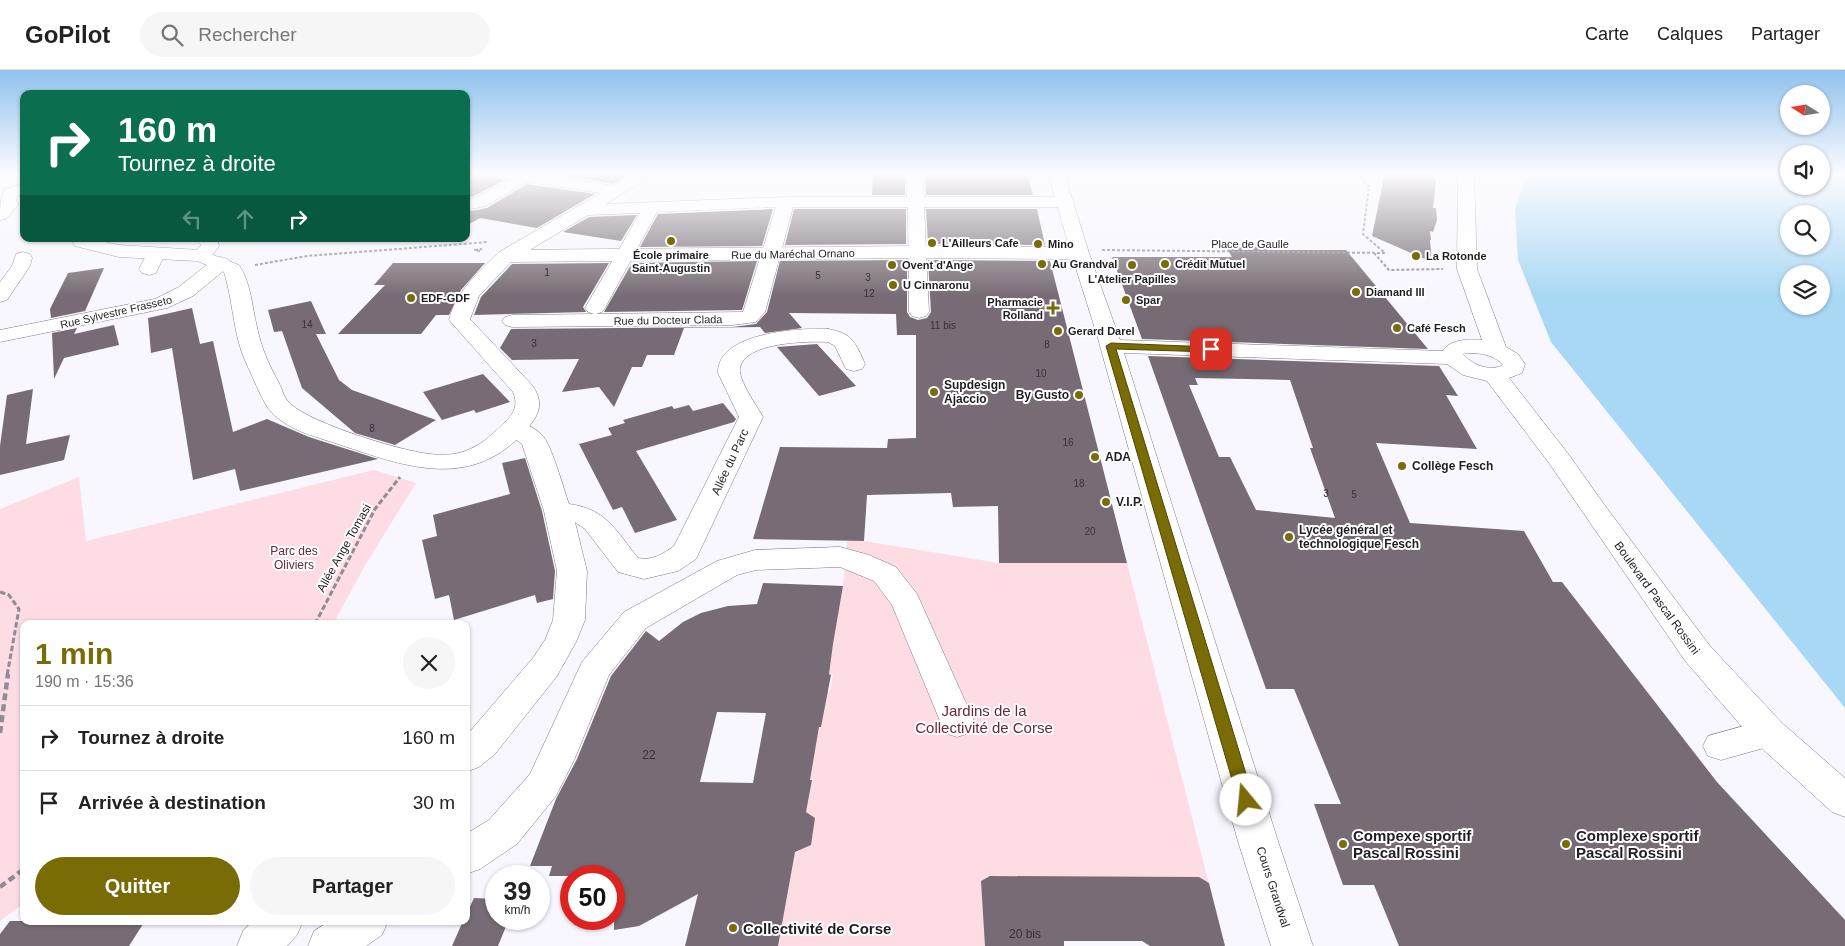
<!DOCTYPE html>
<html lang="fr">
<head>
<meta charset="utf-8">
<style>
	body { margin:0; font-family:Helvetica,sans-serif; background:#f6f6f6; color:#222; height:100vh; display:flex; flex-direction:column; font-size:19px; white-space:nowrap }
	* { box-sizing:border-box; margin:0 }
	p { font-size:16px; color:#767676 }
	.icon { flex:none; width:28px; height:28px; fill:none; stroke:currentColor; stroke-width:2; stroke-linecap:round; stroke-linejoin:round }
	.map { position:relative; flex:1; overflow:hidden }
	.sheet { position:absolute; left:20px; top:550px; width:450px; height:305px; display:flex; flex-direction:column; background:#fff; border-radius:10px; box-shadow:0 1px 4px #0004 }
	.sheet>* { flex:none }
	.hud { position:absolute; left:20px; top:20px; width:450px; height:152px; border-radius:10px; box-shadow:0 1px 4px #0004; background:#0b6e4f; color:#fff; overflow:hidden }
	.needle { width:32px; rotate:282deg }
	.tools { position:absolute; left:1780px; top:15px; display:grid; gap:10px }
	.tools a { display:grid; place-items:center; width:50px; height:50px; border-radius:50%; background:#fff; box-shadow:0 1px 4px #0004; font-size:25px }
	.speed { position:absolute; left:485px; top:795px; display:flex; gap:10px; font-size:25px; font-weight:700; text-align:center }
	.speed>* { display:grid; place-content:center; width:65px; height:65px; border-radius:50%; background:#fff; box-shadow:0 1px 4px #0004; line-height:1 }
	.speed small { font-size:12px; font-weight:400 }
	.speed .limit { border:8px solid #d22; background:#fff; color:#111 }
	.pin { position:absolute; display:grid; place-items:center; width:42px; height:42px; color:#fff; margin:-21px; border-radius:10px; box-shadow:0 2px 8px #0006 }
	.me { position:absolute; width:55px; margin:-28px; rotate:343deg; stroke-linejoin:round; filter:drop-shadow(0 0 4px #0008) }
	.turn { display:flex; align-items:center; gap:18px; height:105px; padding:0 15px; font-size:22px }
	.turn .icon { width:65px; height:65px; stroke-width:2.5 }
	.turn b { display:block; font-size:35px; line-height:42px }
	.lanes { display:flex; align-items:center; height:48px; padding:0 15px; background:#0003; justify-content:center; gap:25px; direction:ltr }
	.lanes .off { opacity:.35 }
	.round { display:grid; place-items:center; flex:none; width:52px; height:52px; border-radius:26px; background:#f6f6f6 }
	.headline { display:flex; align-items:center; justify-content:space-between; height:85px; padding:0 15px }
	h1 { font-size:30px; font-weight:800; line-height:38px; color:#796b05 }
	.button { display:flex; gap:10px; margin-top:auto; padding:10px 15px }
	.button a { flex:1; height:58px; border-radius:30px; background:#796b05; color:#fff; font-size:20px; font-weight:800; line-height:58px; text-align:center }
	.button a+a { background:#f6f6f6; color:#222 }
	ul { padding:0; list-style:none }
	li { display:flex; align-items:center; gap:15px; height:65px; padding:0 15px; border-top:1px solid #e0e0e0 }
	li div { flex:1 }
	li b { display:block; font-size:19px }
	li em { font-style:normal }
	header { display:flex; align-items:center; gap:30px; box-sizing:border-box; height:70px; padding:0 25px; background:#fff; border-bottom:1px solid #e0e0e0 }
	header strong { font-size:24px }
	nav { display:flex; gap:28px; margin-inline-start:auto; font-size:18px }
	.search { width:350px; height:45px; background:#f6f6f6; display:flex; align-items:center; gap:12px; box-sizing:border-box; padding:0 18px; border-radius:28px; color:#767676; font-size:19px }
	.map>svg:first-child { display:block }
	.green { fill:#fedce4 }
	.water { fill:#a9d8f4; fill-rule:evenodd }
	.building { fill:#776c75; fill-rule:evenodd }
	.lines { fill:none; stroke-linecap:round; stroke-linejoin:round }
	.minor-casing { stroke:#7f7b88; stroke-width:1 }
	.major-casing { stroke:#7f7b88; stroke-width:1 }
	.path-far2 { stroke:#8f8d94; stroke-width:2; stroke-dasharray:3 2; stroke-linecap:butt }
	.path-far1 { stroke:#8f8d94; stroke-width:3; stroke-dasharray:5.5 2.5; stroke-linecap:butt }
	.path { stroke:#8f8d94; stroke-width:4.5; stroke-dasharray:7 4; stroke-linecap:butt }
	.minor { fill:#fff; fill-rule:evenodd }
	.major { fill:#fff; fill-rule:evenodd }
	.route { fill:#796b05; stroke:#4f4603 }
	.poi-dot { fill:#796b05; stroke:#fff; stroke-width:2 }
	.labels { text-anchor:middle; dominant-baseline:central; stroke-width:4; stroke-linejoin:round; paint-order:stroke }
	.number-label { font-size:10px; fill:#363238 }
	.far-poi-label { font-size:11px; font-weight:bold; fill:#201e24; stroke:#fff; text-anchor:start }
	.far-street-label { font-size:11px; fill:#201e24; stroke:#fff }
	.poi-label { font-size:12px; font-weight:bold; fill:#201e24; stroke:#fff; text-anchor:start }
	.street-label { font-size:12px; fill:#201e24; stroke:#fff }
	.park-label { font-size:12px; fill:#67283c; stroke:#fff }
	.near-number-label { font-size:12px; fill:#363238 }
	.near-park-label { font-size:15px; fill:#67283c; stroke:#fff }
	.near-poi-label { font-size:15px; font-weight:bold; fill:#201e24; stroke:#fff; text-anchor:start }
</style>
</head>
<body>
<header>
<strong>GoPilot</strong>
<div class="search"><svg class="icon" aria-label="search" viewBox="0 0 24 24"><circle cx="10" cy="10" r="6"/><path d="M15 15l6 6"/></svg>Rechercher</div>
<nav><a>Carte</a><a>Calques</a><a>Partager</a></nav>
</header>
<div class="map">
<svg width="1845" height="876" viewBox="0 0 1845 876">
	<rect width="100%" height="100%" fill="#f8f6ff"/>
	<path class="green" d="M374,400L416,413L367,492L333,554H24V833L0,851V439L79,407L86,471Z
		M847,471H864L999,493H1127L1209,814L1199,807L990,806L985,809V876H778L789,791L815,748L799,737L808,732L812,711L810,710L824,621H830L833,605L827,604L843,516Z"/>
	<path class="water" d="M1527,103H1789V116H1821V103H1845V638L1551,272L1518,190L1515,139ZM1789,144H1821V176H1789ZM1789,204H1821V236H1789Z"/>
	<path class="building" d="M466,103L494,107L504,110L474,126L466,128Z
		M549,103H631L614,114Z
		M873,103H905V125H872Z
		M925,103H1027L1033,125H926Z
		M1385,103H1429L1436,110L1433,138H1436L1437,150L1433,162L1430,161L1431,170H1430L1432,192L1372,166Z
		M527,114L595,124L537,158L480,148L466,156V142L487,138Z
		M773,139L762,176L640,177L658,144Z
		M794,139H906V174L785,175Z
		M926,139H1037L1045,175L928,174Z
		M637,145L621,171L563,162L589,147Z
		M1226,177H1265L1267,180H1346L1428,279L1142,269L1112,187H1232Z
		M907,190V242L910,247L918,250L927,248L931,242L928,190L1050,191L1127,493H999L998,436L953,437L951,423L867,425L864,471L753,469L780,377L887,378L888,369L916,368V265H897L896,244L789,243L802,258L765,263L760,257L684,258L674,285H647L642,297H632L614,337L599,317L562,322L579,289L512,290L500,278L511,259L733,257L756,254L767,242L780,191Z
		M757,191L742,240L604,242L632,193Z
		M393,193H485L461,220L449,245H436L421,264H338L385,215H374Z
		M609,193L583,237L586,242L474,245L481,227L512,194Z
		M104,198L85,241L51,248L50,239L68,203Z
		M311,231L326,264H316L339,310L352,320L436,350L395,375L355,363L302,318L282,261L274,262L268,240Z
		M192,238L200,274L213,271L233,362L267,349L309,367L378,389L240,421L235,399L193,410L172,278L151,283L148,248Z
		M114,255L119,275L64,288L54,309L52,263L77,258L74,264Z
		M817,274L856,316L819,326L777,277Z
		M1148,286L1439,296L1458,326L1446,325L1477,379L1376,373L1410,453L1524,461L1553,512H1562L1717,712L1845,850V876H1399L1374,815H1343L1314,734H1341L1294,619H1266ZM1195,308L1290,310L1313,378H1310L1335,448L1256,440L1230,387H1219L1189,315H1198Z
		M483,304L510,332L476,343L474,340L442,350L423,322Z
		M33,319L26,374L70,365L64,390L0,405V376L7,325Z
		M723,333L736,349L734,352L636,381L677,450L635,463L622,437L613,440L579,374L612,365L608,358L625,353L623,350L672,336L674,339L689,335L693,341Z
		M525,388L542,441L555,501L553,529L537,533L535,525L454,550L449,525L435,529L422,470L437,466L433,445L510,424L502,393Z
		M763,513L843,516L833,574L829,604L831,605L821,657H819L810,710H812L806,742L815,748L811,775L795,782L778,876H685L698,824L639,856L614,860V806H549L552,796H530L556,729L577,689L611,606L646,561L659,571L683,552L701,543L728,536L757,534ZM717,642L766,643L753,713L700,712Z
		M990,806L1199,807L1209,813L1225,876H1150L1142,871H1064V876H985L981,811Z
		M474,828L496,829V849H509L498,876H452L463,851H466V845Z
		M10,851H145L129,876H0V864Z"/>
	<g class="lines">
		<defs>
			<path id="minor" d="M494,103H535L614,116L635,103H655L606,134L786,127H907V103H923L924,127H1066L1072,128L1074,132L1072,136L1066,137H924L929,242L926,246L919,248L912,246L909,242L908,137H793L765,242L756,252L733,255L512,257L505,255L502,251L505,247L512,245L594,244L588,242L585,238L640,143L588,145L513,190L506,192L499,190L497,186L499,182L601,123L527,112L486,136L466,140V130L475,128L509,109L496,106ZM776,137L743,242L596,244L602,242L605,238L657,142Z
				M24,114V124L18,125L16,129L18,135L6,149L0,150C0,138 0,129 5,119Z
				M195,169H217L219,176C212,186 206,193 193,190L191,186L201,175Z
				M156,178L163,180L165,184L156,203L149,205L142,203L139,199L149,180Z
				M23,182L30,184L32,188L30,196L7,230L0,232V212L12,196L16,184Z
				M221,187L228,189L230,193L228,197L193,226L167,238L0,272V260L155,229L179,217L214,189Z
				M828,259C852,263 856,273 865,294L862,299L854,301L846,299L835,276L828,272C808,271 744,272 740,298C738,310 757,336 763,347L696,489L678,501L644,509L618,502L585,459L575,452L587,501L585,550L576,572L557,606L495,684L479,697L466,702V666L533,588L545,570L553,550L557,501L544,441L522,374L506,363L503,358L506,353C519,350 532,355 542,365C551,373 564,420 569,434C607,439 616,461 638,488C652,491 663,484 674,476L739,347L718,303C717,262 800,258 828,259Z
				M840,477L869,485L896,497L917,524L975,653L969,663L957,667L945,663L892,535L874,511L840,497L756,500L737,505L646,558L609,605L575,688L556,726L517,774L480,799L466,804V764L489,750L530,704L582,592L624,542L717,491L755,480Z
				M1769,649L1782,653L1787,663L1782,673L1721,690L1708,686L1703,676L1708,666Z
				M253,851H303L297,865L287,876H237L243,861Z
				M330,851H388L382,865L366,876H308L314,861Z"/>
			<path id="major" d="M1048,103H1064L1089,183L1120,270L1443,281C1450,269 1469,269 1482,270L1457,199L1458,103H1474L1477,199L1506,277L1518,284L1525,294L1522,303L1509,308L1569,385L1603,433L1710,576L1782,653L1845,708V747L1832,742L1756,673L1686,592L1549,393L1487,311L1463,305L1447,294L1124,283L1277,768L1313,876H1271L1237,768L1097,265L1073,189L916,188L511,192L479,226L470,249L532,315C544,332 540,344 527,359C472,422 406,397 338,374C314,366 285,360 268,338C263,331 260,323 256,315C251,303 245,292 241,280C233,255 232,228 224,202L197,191L119,187L75,176L71,169H90L119,175L200,180L239,195C251,212 252,237 257,257C261,277 269,295 279,313C282,319 283,325 287,330C301,350 387,376 413,381C426,384 441,386 454,384C467,382 482,374 491,365C504,353 522,342 513,322L449,250C456,221 479,202 499,182L506,180L916,176L1069,177ZM1468,283C1482,283 1494,285 1503,295C1490,302 1472,295 1463,284Z"/>
		</defs>
		<use href="#minor" class="minor-casing"/>
		<use href="#major" class="major-casing"/>
		<path class="path-far2" d="M1102,180L1385,183L1363,164L1369,116L1357,103H1365
			M480,181L475,180L482,179
			M1374,183L1389,200L1443,199
			M255,195L307,186L488,172"/>
		<path class="path-far1" d="M0,522L9,525L19,539L7,606
			M315,554L375,439L400,407"/>
		<path class="path" d="M0,663L8,604
			M0,817L24,799"/>
		<use href="#minor" class="minor"/>
		<use href="#major" class="major"/>
	</g>
	<linearGradient id="sky" x2="0" y2="1"><stop stop-color="#8fc2ed"/><stop offset="0.46" stop-color="#fcfbff"/><stop offset="1" stop-color="#fcfbff" stop-opacity="0"/></linearGradient>
	<rect width="1845" height="226" fill="url(#sky)"/>
	<path class="route" d="M1111,273L1211,277L1216,279L1211,282L1116,279L1254,730L1251,734L1246,736L1240,734L1238,730L1106,276Z"/>
	<g class="poi-dot">
		<circle cx="671" cy="171" r="5"/>
		<circle cx="932" cy="173" r="5"/>
		<circle cx="1038" cy="174" r="5"/>
		<circle cx="1416" cy="186" r="5"/>
		<circle cx="1042" cy="194" r="5"/>
		<circle cx="1165" cy="194" r="5"/>
		<circle cx="892" cy="195" r="5"/>
		<circle cx="1132" cy="195" r="5"/>
		<circle cx="893" cy="215" r="5"/>
		<circle cx="1356" cy="222" r="5"/>
		<circle cx="411" cy="228" r="5"/>
		<circle cx="1126" cy="230" r="5"/>
		<path d="M1050.5 230.5h5v5h5v5h-5v5h-5v-5h-5v-5h5z"/>
		<circle cx="1397" cy="258" r="5"/>
		<circle cx="1058" cy="261" r="5"/>
		<circle cx="934" cy="322" r="5"/>
		<circle cx="1079" cy="325" r="5"/>
		<circle cx="1095" cy="387" r="5"/>
		<circle cx="1402" cy="396" r="5"/>
		<circle cx="1106" cy="432" r="5"/>
		<circle cx="1289" cy="467" r="5"/>
		<circle cx="1343" cy="774" r="5"/>
		<circle cx="1566" cy="774" r="5"/>
		<circle cx="733" cy="858" r="5"/>
	</g>
	<g class="labels">
		<g class="number-label">
			<text x="547" y="202">1</text>
			<text x="818" y="205">5</text>
			<text x="868" y="207">3</text>
			<text x="869" y="223">12</text>
			<text x="307" y="254">14</text>
			<text x="943" y="255">11 bis</text>
			<text x="534" y="273">3</text>
			<text x="1047" y="274">8</text>
			<text x="1041" y="303">10</text>
			<text x="372" y="358">8</text>
			<text x="1068" y="372">16</text>
			<text x="1079" y="413">18</text>
			<text x="1326" y="423">3</text>
			<text x="1354" y="424">5</text>
			<text x="1090" y="461">20</text>
		</g>
		<g class="far-poi-label">
			<text x="942" y="173">L'Ailleurs Cafe</text>
			<text x="1048" y="174">Mino</text>
			<text x="671" y="185" text-anchor="middle">École primaire<tspan x="671" dy="13">Saint-Augustin</tspan></text>
			<text x="1426" y="186">La Rotonde</text>
			<text x="1052" y="194">Au Grandval</text>
			<text x="1175" y="194">Crédit Mutuel</text>
			<text x="902" y="195">Ovent d'Ange</text>
			<text x="1132" y="209" text-anchor="middle">L'Atelier Papilles</text>
			<text x="903" y="215">U Cinnaronu</text>
			<text x="1366" y="222">Diamand III</text>
			<text x="421" y="228">EDF-GDF</text>
			<text x="1136" y="230">Spar</text>
			<text x="1043" y="232" text-anchor="end">Pharmacie<tspan x="1043" dy="13">Rolland</tspan></text>
			<text x="1407" y="258">Café Fesch</text>
			<text x="1068" y="261">Gerard Darel</text>
		</g>
		<g class="far-street-label">
			<text x="1250" y="174">Place de Gaulle</text>
			<text transform="translate(793 184) rotate(-1)">Rue du Maréchal Ornano</text>
			<text transform="translate(116 242) rotate(-13)">Rue Sylvestre Frasseto</text>
			<text transform="translate(668 250) rotate(-1)">Rue du Docteur Clada</text>
		</g>
		<g class="poi-label">
			<text x="944" y="315">Supdesign<tspan x="944" dy="14">Ajaccio</tspan></text>
			<text x="1069" y="325" text-anchor="end">By Gusto</text>
			<text x="1105" y="387">ADA</text>
			<text x="1412" y="396">Collège Fesch</text>
			<text x="1116" y="432">V.I.P.</text>
			<text x="1299" y="460">Lycée général et<tspan x="1299" dy="14">technologique Fesch</tspan></text>
		</g>
		<g class="street-label">
			<text transform="translate(730 392) rotate(-65)">Allée du Parc</text>
			<text transform="translate(344 478) rotate(-61)">Allée Ange Tomasi</text>
			<text transform="translate(1657 528) rotate(54)">Boulevard Pascal Rossini</text>
			<text transform="translate(1273 817) rotate(72)">Cours Grandval</text>
		</g>
		<g class="park-label">
			<text x="294" y="481">Parc des<tspan x="294" dy="14">Oliviers</tspan></text>
		</g>
		<g class="near-number-label">
			<text x="649" y="685">22</text>
			<text x="1025" y="864">20 bis</text>
		</g>
		<g class="near-park-label">
			<text x="984" y="640">Jardins de la<tspan x="984" dy="17">Collectivité de Corse</tspan></text>
		</g>
		<g class="near-poi-label">
			<text x="1353" y="765">Compexe sportif<tspan x="1353" dy="17">Pascal Rossini</tspan></text>
			<text x="1576" y="765">Complexe sportif<tspan x="1576" dy="17">Pascal Rossini</tspan></text>
			<text x="743" y="858">Collectivité de Corse</text>
		</g>
	</g>
</svg>
<div class="tools">
<a><svg class="needle" viewBox="-14 -14 28 28"><path d="M0-13l5 13h-10z" fill="#e53935"/><path d="M0 13l5-13h-10z" fill="#767676"/></svg></a>
<a><svg class="icon" aria-label="sound" viewBox="0 0 24 24"><path d="M4 9h4l5-4v14l-5-4H4zM17 9q2 3 0 6"/></svg></a>
<a><svg class="icon" aria-label="search" viewBox="0 0 24 24"><circle cx="10" cy="10" r="6"/><path d="M15 15l6 6"/></svg></a>
<a><svg class="icon" aria-label="layers" viewBox="0 0 24 24"><path d="M12 4l9 5-9 5-9-5zM3 14l9 5 9-5"/></svg></a>
</div>
<div class="speed"><div>39<small>km/h</small></div><div class="limit">50</div></div>
<div class="pin" style="left:1211px;top:279px;background:#d93025"><svg class="icon" aria-label="arrive" viewBox="0 0 24 24"><path d="M6 21V4h12l-3 4 3 4H6"/></svg></div>
<svg class="me" style="left:1246px;top:730px" viewBox="-20 -20 40 40"><circle r="19" fill="#fff"/><path d="M0-13L10 11 0 6-10 11z" fill="#796b05"/></svg>
<div class="hud">
<div class="turn"><svg class="icon" aria-label="right" viewBox="0 0 24 24"><path d="M7 20v-9h11M14 6l5 5-5 5"/></svg><div><b>160 m</b>Tournez à droite</div></div>
<div class="lanes"><svg class="icon off" aria-label="left" viewBox="0 0 24 24"><path d="M17 20v-9H6M10 6l-5 5 5 5"/></svg><svg class="icon off" aria-label="ahead" viewBox="0 0 24 24"><path d="M12 20V5M6 11l6-6 6 6"/></svg><svg class="icon" aria-label="right" viewBox="0 0 24 24"><path d="M7 20v-9h11M14 6l5 5-5 5"/></svg></div>
</div>
<section class="sheet">
<div class="headline"><div><h1>1 min</h1><p>190 m · 15:36</p></div><a class="round"><svg class="icon" aria-label="close" viewBox="0 0 24 24"><path d="M6 6l12 12M18 6L6 18"/></svg></a></div>
<ul>
<li><svg class="icon" aria-label="right" viewBox="0 0 24 24"><path d="M7 20v-9h11M14 6l5 5-5 5"/></svg><div><b>Tournez à droite</b></div><em>160 m</em></li>
<li><svg class="icon" aria-label="arrive" viewBox="0 0 24 24"><path d="M6 21V4h12l-3 4 3 4H6"/></svg><div><b>Arrivée à destination</b></div><em>30 m</em></li>
</ul>
<div class="button"><a>Quitter</a><a>Partager</a></div>
</section>
</div>
</body>
</html>
